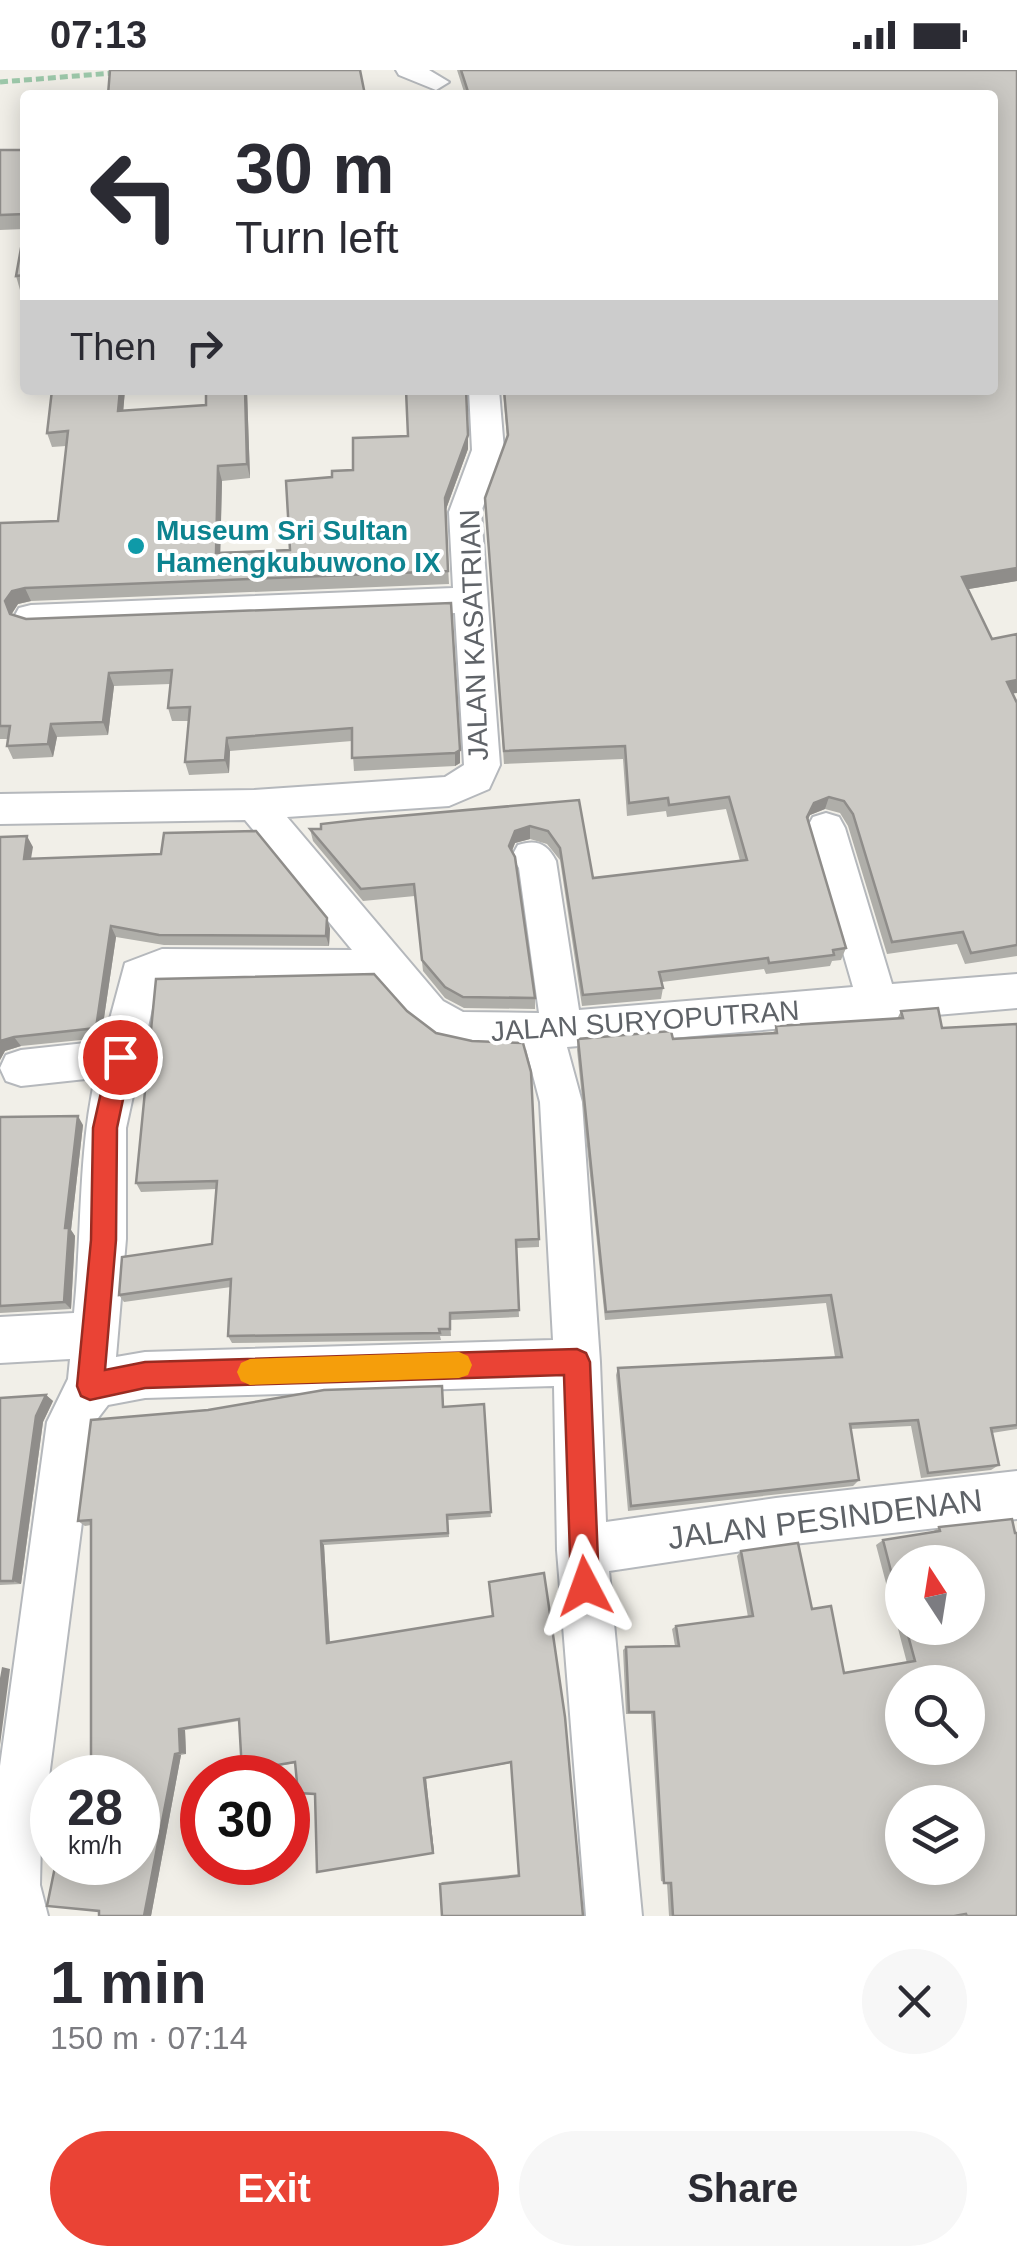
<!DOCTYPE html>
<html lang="en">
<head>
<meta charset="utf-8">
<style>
	body { margin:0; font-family:Helvetica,sans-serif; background:#f7f7f7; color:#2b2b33; height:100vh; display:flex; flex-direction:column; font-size:38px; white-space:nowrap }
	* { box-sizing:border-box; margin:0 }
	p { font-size:32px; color:#7c7c81 }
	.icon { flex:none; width:55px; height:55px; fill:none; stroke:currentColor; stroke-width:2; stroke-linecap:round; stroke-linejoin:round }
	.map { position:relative; height:1846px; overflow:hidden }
	.panel { display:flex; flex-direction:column; background:#fff; flex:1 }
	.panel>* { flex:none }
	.guide { position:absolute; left:20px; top:20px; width:978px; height:305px; border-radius:10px; box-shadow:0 5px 25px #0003; background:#fff; color:#2b2b33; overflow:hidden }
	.needle { width:65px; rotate:348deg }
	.tools { position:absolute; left:885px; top:1475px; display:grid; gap:20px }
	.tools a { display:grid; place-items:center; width:100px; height:100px; border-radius:50%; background:#fff; box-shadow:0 5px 25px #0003; font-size:50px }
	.speed { position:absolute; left:30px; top:1685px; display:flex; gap:20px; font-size:50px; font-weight:700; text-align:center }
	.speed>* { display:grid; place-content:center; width:130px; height:130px; border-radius:50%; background:#fff; box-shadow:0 5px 25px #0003; line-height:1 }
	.speed small { font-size:25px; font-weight:400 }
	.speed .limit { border:15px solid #d22; background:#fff; color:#111 }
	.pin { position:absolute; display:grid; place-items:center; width:85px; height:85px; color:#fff; margin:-42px; border:5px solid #fff; border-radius:50%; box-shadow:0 2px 10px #0007 }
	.me { position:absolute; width:110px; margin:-55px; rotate:356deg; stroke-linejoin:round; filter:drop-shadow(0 0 8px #0008) }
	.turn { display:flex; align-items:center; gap:35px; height:210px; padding:0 50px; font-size:45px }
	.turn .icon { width:130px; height:130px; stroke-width:2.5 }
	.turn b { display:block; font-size:70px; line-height:85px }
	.then { display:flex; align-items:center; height:95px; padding:0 50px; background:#0003; gap:20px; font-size:38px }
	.round { display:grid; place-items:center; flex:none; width:105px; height:105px; border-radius:52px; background:#f7f7f7 }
	.headline { display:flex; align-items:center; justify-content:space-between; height:170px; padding:0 50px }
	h1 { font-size:60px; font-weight:700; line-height:75px }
	.cta { display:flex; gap:20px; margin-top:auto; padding:20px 50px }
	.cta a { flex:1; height:115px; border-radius:60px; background:#ea4335; color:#fff; font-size:40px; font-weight:700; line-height:115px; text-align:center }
	.cta a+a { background:#f7f7f7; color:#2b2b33 }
	.status { display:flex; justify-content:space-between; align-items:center; height:70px; padding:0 50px; background:#fff; direction:ltr }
	.status svg { height:28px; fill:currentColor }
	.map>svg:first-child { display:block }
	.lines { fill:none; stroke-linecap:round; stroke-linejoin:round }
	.minor-casing { stroke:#b5b8bc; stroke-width:4 }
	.path { stroke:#9cc7a9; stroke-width:5; stroke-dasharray:8 4; stroke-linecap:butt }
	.minor { fill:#fff; fill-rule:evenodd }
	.wall { fill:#afaea9; fill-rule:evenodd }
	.shaded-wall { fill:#8f8d8a }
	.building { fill:#cccac5; stroke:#8f8d8a; stroke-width:2.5; fill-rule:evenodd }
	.route { fill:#ea4335; stroke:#982c22; stroke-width:2.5 }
	.slow { fill:#f59e0b }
	.culture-dot { fill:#0f9aa8; stroke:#fff; stroke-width:4 }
	.labels { text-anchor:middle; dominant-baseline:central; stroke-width:8; stroke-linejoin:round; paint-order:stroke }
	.culture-label { font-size:28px; font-weight:bold; fill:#0d838f; stroke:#fff; text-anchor:start }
	.street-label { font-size:28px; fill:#5f6368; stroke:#fff }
	.near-street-label { font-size:32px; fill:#5f6368; stroke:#fff }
</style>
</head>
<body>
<div class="status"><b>07:13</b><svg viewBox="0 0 49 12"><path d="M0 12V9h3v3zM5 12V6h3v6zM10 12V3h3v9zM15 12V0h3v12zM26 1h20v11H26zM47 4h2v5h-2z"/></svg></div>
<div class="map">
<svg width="1017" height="1846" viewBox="0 0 1017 1846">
	<rect width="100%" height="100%" fill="#f1efe8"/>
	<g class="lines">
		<defs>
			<path id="minor" d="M396,0H429L449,12L436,20L399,5Z
				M469,320H499L504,380L481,442L500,695L489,719L449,736L287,747L443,931L463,942L539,943L519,798L512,786L518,775C536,769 547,773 556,791L579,940L853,917L807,758L813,747L826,743L839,747L845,758L892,914L1017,904V938L567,977L582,1032L600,1292L606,1452L776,1428L1017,1401V1449L776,1476L609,1501L642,1846H586L557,1480L554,1316L145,1328L108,1335L95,1352L41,1769L40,1815L48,1846H0V1696L47,1352L68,1309L70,1289L0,1293V1247L74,1243C82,1165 78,1085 95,1008L21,1016L6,1011L0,998L6,985L21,980L104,971L125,893L162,879L352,880L245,750L0,754V724L254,720L445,707L464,695L455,543L31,559L19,556L14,547L19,538L31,535L453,518L449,442L472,380ZM375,908C433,978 437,978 526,979L540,1032L553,1270L145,1282L116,1287L126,1169V1058L157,916L356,914Z"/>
		</defs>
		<use href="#minor" class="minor-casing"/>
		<path class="path" d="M0,12L113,3"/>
		<use href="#minor" class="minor"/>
	</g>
	<path class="wall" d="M457,0H1017V511L968,519L992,569L1017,564V623H1013L1017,633V886L965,894L957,874L887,884L848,756L840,743L825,739L810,745L808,749L846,878L841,890L832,891L830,896L766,904L764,899L662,912L663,918L661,929L582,936L560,790L547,774L530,769L515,773L512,781L515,787L535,928V939L464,938L445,928L423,901L415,826L363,831L313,771L310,759H321V754L579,730L593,808L740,791L726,739L667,747L666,741L627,746L623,689L504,694L485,428L507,368L503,320H992V25H465Z
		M0,80H25V220H20L16,206L24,159L0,160Z
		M52,320H125L123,341L206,335V320H247L250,408L222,411L220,482L290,480L332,407L353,400L468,379L445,442L449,514L31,531L18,534L11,545L26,549L451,533L460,693L455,696L354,701L352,671L230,681L229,703L189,705L185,692L189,651H172L168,638L170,614L114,616L108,665L57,667L53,687L13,689L7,676L8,669H0V453L58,451L66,376L52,377L47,363Z
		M33,777L31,789L327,848L330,859L329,876L164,875L116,867L101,968L21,976L5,981L0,990Z
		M156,909L539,1169V1177L516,1178L519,1247L450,1250L451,1266H440L441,1270L232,1273L228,1266L231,1217L124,1232L119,1225L212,1174L216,1119L141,1122L136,1113Z
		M901,941L942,958L1017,954V1359L992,1363L999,1395L991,1400L921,1408L911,1356L850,1359L859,1410L853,1416L628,1441L616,1305L618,1298L835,1287L826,1233L605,1250L577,980L578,969H673L773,963L776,956L897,949Z
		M0,1047L83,1055L71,1160L75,1166L71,1239L0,1243Z
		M442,1316L444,1337L484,1334L491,1447L448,1450L449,1467L324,1475L330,1573L493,1546L583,1846L440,1814L442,1812L519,1804L511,1693L426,1708L434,1782L433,1783L315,1724L296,1693L246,1701H242L239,1651L185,1660L186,1684L181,1685L151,1846H99L138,1792L91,1455L85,1456L78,1451Z
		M46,1325L53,1331L43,1352L21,1514L0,1515V1328Z
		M1012,1449L1015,1463H1017V1846H669L667,1813L661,1811L651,1644H626L623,1580L626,1577L675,1576L672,1559L676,1556L748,1547L737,1486L741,1481L798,1473L812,1539L831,1536L844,1603L907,1593L876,1475L883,1470L931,1463L939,1457ZM902,1492H968V1558H902ZM902,1612H968V1678H902ZM902,1732H968V1798H902Z"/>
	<path class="shaded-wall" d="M120,320H125L122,356L118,341Z
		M245,320H247L250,408L247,394Z
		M468,365V379L445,442V428Z
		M218,396L222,411L220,496L216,483Z
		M1017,498V511L957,521L962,507Z
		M25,518L31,531L18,534L11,545L5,531L12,521Z
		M109,603L114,616L108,665L103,652Z
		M1017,610V623L1001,625L1007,612Z
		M51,654L57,667L53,687L48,674Z
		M227,668L230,681L229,703L225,690Z
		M460,680V693L455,696V683Z
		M829,727L825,739L810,745L803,759L814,733Z
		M530,756V769L515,773L509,788V776L515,761Z
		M27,766L33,777L29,800L24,789Z
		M327,848L330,859L329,876L326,866Z
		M111,856L116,867L101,968L96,958Z
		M14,967L21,976L5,981L0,990V971Z
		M78,1046L83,1055L71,1160L75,1166L71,1239L64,1232L65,1158Z
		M46,1325L53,1331L43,1352L21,1514L13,1511L36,1346Z
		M321,1471L324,1475L330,1576L327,1573Z
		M2,1597L10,1599L0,1675V1608Z
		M179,1659L185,1660L186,1684L180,1683Z
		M175,1684L181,1685L151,1846H144Z
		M424,1708H426L434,1782L433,1783Z"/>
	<path class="building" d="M110,0H360L365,25H108Z
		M461,0H1017V498L962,507L992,569L1017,564V610L1007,612L1017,633V875L971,883L963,862L892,872L853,744L844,731L829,727L814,733L807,747L846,878L833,880L834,885L769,893L768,888L659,902L663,918L583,925L560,778L548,761L530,756L515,761L509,776L515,787L535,928L463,927L445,917L422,890L414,814L361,819L310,759H321V754L365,749L579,730L593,808L747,790L729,727L669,735L668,728L629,733L625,676L504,681L485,428L508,365L504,320H992V25H469Z
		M0,80H25V144L0,145Z
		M25,156V205L16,206Z
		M52,320H120L118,341L206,335V320H245L247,394L218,396L216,483L290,480L286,411L332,407V401L353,400V368L408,366L406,320H466L468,365L445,428L448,501L25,518L12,521L5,531L10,544L26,549L451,533L460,680L455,683L352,688V658L227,668L225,690L185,692L190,637L168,638L172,600L109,603L103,652L51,654L48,674L7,676L10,656H0V453L58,451L68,361L47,363Z
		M256,761L327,848L326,866L159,865L111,856L96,958L14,967L0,971V767L27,766L24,789L161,784L164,763Z
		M374,904L407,941L436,963L472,971L523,973L531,1002L539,1169L516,1170L519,1240L450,1243V1259H439L440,1263L228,1266L231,1209L119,1225L122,1187L212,1174L217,1111L136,1113L156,909Z
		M938,938L942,958L1017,954V1355L991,1358L999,1395L928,1403L918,1350L850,1354L859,1410L631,1436L618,1298L842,1287L831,1225L606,1242L578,969L671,961L673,969L777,963L776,956L903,948L901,941Z
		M78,1046L65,1158H69L64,1232L0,1236V1047Z
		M442,1316L443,1337L484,1334L491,1442L447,1445L448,1463L321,1471L327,1573L493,1546L489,1512L544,1503L565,1647L583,1846H442L440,1814L519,1806L511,1692L424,1708L433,1783L317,1802L315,1724L298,1723L295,1692L242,1701L239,1649L179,1659L180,1683L175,1684L144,1846H99V1841L47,1836L56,1792H138V1708H91V1450L78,1451L91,1350L208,1340L324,1320Z
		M46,1325L36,1346L13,1511H0V1328Z
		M1012,1449L1015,1463H1017V1846H967L966,1844L954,1846H673L671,1813H664L654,1642H629L626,1577L679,1576L676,1556L753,1546L741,1481L798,1473L812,1539L831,1536L844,1603L915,1591L906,1558H968V1492H902V1544L883,1470L940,1461L939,1457ZM902,1612H968V1678H902ZM902,1732H968V1798H902Z"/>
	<path class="route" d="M120,977L129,980L132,987L117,1058L116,1170L105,1300L145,1292L577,1279L586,1283L590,1292L599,1516L595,1527L585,1531L575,1527L571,1516L564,1305L145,1318L90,1330L81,1326L77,1316L91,1170L93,1058L109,987L112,980Z"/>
	<path class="slow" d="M459,1282L468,1286L472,1295L468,1305L459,1308L250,1315L241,1311L237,1302L241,1293L250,1289Z"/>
	<circle class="culture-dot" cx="136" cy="476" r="10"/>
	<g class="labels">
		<g class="culture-label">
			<text x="156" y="460">Museum Sri Sultan<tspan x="156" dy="32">Hamengkubuwono IX</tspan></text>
		</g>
		<g class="street-label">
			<text transform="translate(474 565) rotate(-92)">JALAN KASATRIAN</text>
			<text transform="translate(645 951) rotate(-4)">JALAN SURYOPUTRAN</text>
		</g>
		<g class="near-street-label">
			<text transform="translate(825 1449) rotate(-7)">JALAN PESINDENAN</text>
		</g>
	</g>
</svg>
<div class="tools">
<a><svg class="needle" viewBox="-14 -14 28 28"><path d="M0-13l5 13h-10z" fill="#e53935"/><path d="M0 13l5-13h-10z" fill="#7c7c81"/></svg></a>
<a><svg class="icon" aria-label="search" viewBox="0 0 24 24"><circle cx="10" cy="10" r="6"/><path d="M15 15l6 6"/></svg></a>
<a><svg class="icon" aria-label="layers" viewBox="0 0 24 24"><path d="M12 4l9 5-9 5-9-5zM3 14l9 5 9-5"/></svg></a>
</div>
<div class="speed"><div>28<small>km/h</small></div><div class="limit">30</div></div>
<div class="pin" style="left:120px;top:987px;background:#d93025"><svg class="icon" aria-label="arrive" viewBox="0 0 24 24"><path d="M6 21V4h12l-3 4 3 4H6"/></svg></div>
<svg class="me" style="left:585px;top:1516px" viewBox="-20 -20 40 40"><path d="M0-17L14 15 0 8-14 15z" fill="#ea4335" stroke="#fff" stroke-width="4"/></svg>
<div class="guide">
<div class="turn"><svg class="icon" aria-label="left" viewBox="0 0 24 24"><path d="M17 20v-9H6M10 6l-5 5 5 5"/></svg><div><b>30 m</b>Turn left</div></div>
<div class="then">Then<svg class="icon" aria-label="right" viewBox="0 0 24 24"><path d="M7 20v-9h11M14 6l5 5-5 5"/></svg></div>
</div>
</div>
<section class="panel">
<div class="headline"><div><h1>1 min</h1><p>150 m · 07:14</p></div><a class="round"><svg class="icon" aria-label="close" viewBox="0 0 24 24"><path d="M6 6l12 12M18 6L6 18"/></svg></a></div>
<div class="cta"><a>Exit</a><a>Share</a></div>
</section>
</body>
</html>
